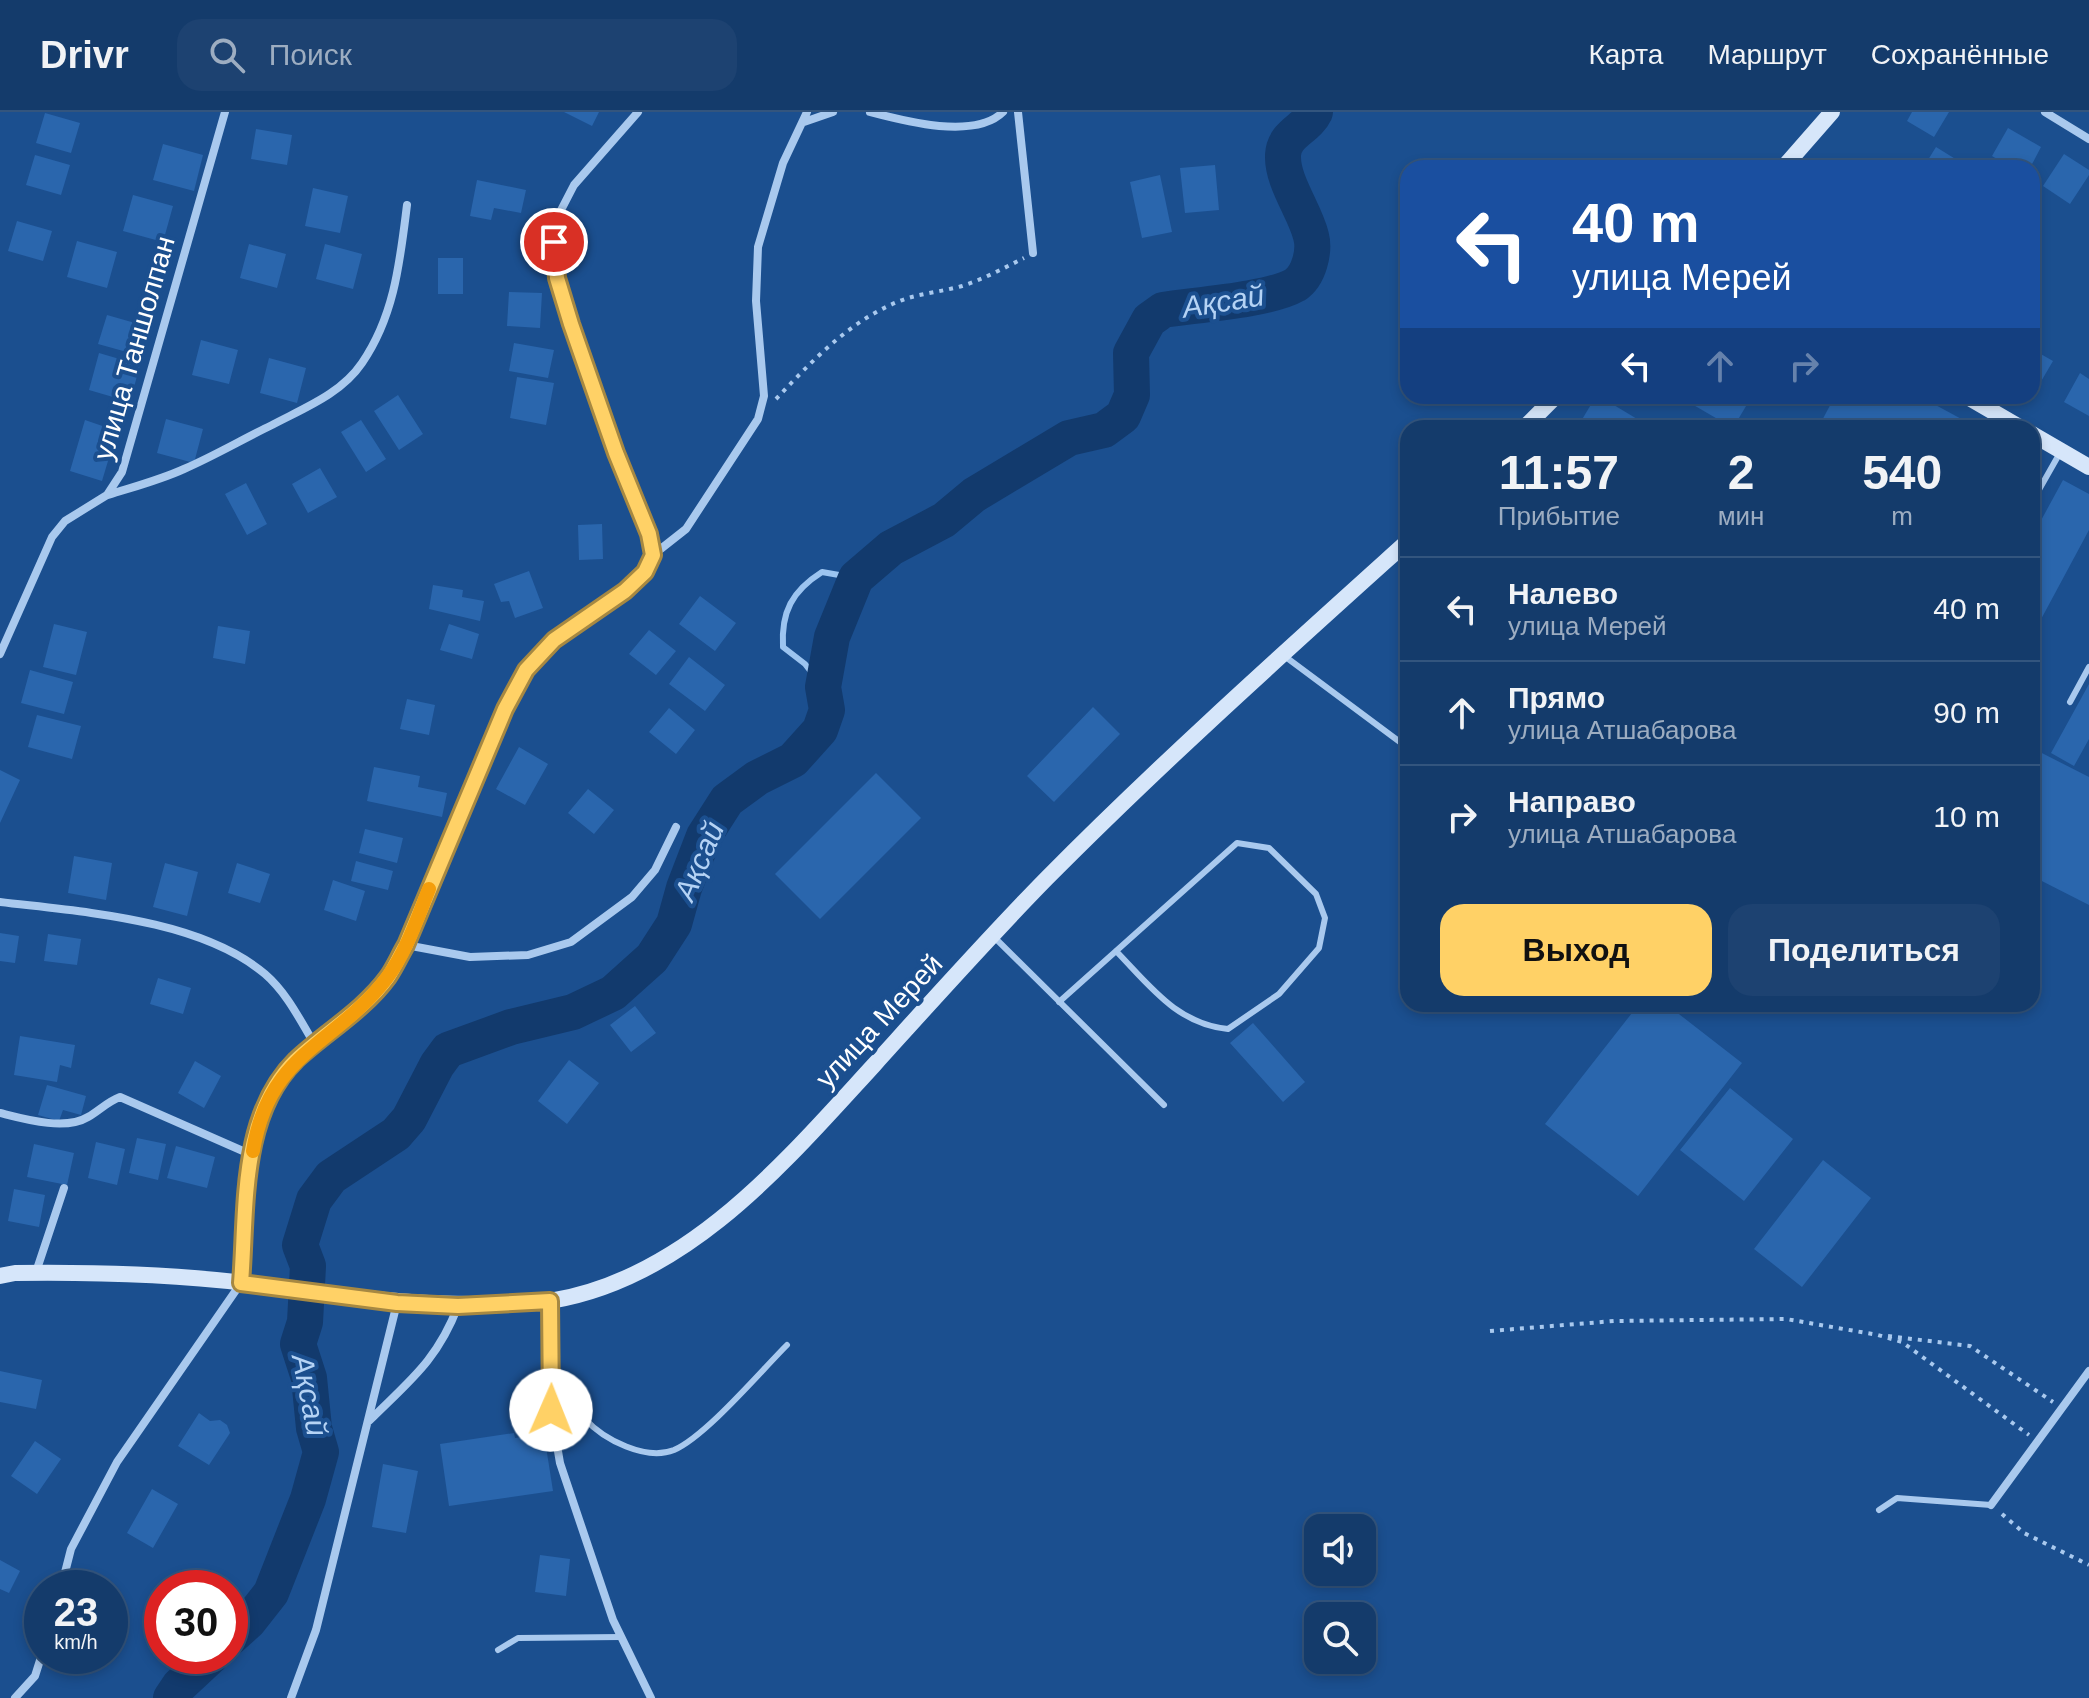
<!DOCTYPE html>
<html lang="ru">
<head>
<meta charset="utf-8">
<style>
	body { margin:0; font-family:Helvetica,sans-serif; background:#1d4271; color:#f1f3f6; height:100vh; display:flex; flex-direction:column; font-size:30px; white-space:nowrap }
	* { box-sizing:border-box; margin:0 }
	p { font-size:26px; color:#9dadc1 }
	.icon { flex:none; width:44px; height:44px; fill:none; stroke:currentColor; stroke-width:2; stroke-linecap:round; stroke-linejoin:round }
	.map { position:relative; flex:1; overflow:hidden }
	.panel { position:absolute; left:1400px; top:308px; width:640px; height:592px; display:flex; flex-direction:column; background:#143b6b; border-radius:24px; box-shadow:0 4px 12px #0003,0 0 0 2px #33557e }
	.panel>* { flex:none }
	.hud { position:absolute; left:1400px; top:48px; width:640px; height:244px; border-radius:24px; box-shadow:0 4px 12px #0003,0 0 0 2px #33557e; background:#1a4fa0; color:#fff; overflow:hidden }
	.buttons { position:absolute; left:1304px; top:1402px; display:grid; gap:16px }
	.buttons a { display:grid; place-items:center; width:72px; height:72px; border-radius:16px; background:#143b6b; box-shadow:0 4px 12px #0003,0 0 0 2px #33557e; font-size:40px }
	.speed { position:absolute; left:24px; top:1458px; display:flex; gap:16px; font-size:40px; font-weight:700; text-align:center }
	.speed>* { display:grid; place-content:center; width:104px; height:104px; border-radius:50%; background:#143b6b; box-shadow:0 4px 12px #0003,0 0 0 2px #33557e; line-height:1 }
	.speed small { font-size:20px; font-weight:400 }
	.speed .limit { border:12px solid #d22; background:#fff; color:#111 }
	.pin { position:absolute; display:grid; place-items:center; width:68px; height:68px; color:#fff; margin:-34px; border:4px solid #fff; border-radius:50%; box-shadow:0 2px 8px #0007 }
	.me { position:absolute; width:88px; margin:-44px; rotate:1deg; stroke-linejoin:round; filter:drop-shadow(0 0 6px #0008) }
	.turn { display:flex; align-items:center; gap:28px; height:168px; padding:0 40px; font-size:36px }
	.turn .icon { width:104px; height:104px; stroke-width:2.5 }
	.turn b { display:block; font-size:56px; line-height:68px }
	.lanes { display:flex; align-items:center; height:76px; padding:0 40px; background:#0003; justify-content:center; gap:40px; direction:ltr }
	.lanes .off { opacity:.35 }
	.eta { display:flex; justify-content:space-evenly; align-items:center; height:136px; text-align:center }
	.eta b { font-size:48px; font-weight:800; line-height:56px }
	.cta { display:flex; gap:16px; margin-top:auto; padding:16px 40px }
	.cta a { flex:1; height:92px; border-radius:24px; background:#ffd166; color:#111; font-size:32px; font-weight:800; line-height:92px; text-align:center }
	.cta a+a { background:#1d4271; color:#f1f3f6 }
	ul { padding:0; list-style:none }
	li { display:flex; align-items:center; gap:24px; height:104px; padding:0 40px; border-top:2px solid #33557e }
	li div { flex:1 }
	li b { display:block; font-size:30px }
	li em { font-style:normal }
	header { display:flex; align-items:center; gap:48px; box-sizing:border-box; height:112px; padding:0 40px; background:#143b6b; border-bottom:2px solid #33557e }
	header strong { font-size:38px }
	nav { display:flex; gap:44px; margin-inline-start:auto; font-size:28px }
	.search { width:560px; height:72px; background:#1d4271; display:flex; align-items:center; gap:20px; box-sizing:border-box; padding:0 28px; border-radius:24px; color:#9dadc1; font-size:30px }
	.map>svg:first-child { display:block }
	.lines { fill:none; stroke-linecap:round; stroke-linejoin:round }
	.stream { stroke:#9cc4f0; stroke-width:6 }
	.river { stroke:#123a6d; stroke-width:36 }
	.building { fill:#2a66ad }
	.path { stroke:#a9c9ee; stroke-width:4; stroke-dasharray:4 6; stroke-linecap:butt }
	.lane { stroke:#a9c9ee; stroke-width:6 }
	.street { stroke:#a9c9ee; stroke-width:8 }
	.secondary { stroke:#d6e6fa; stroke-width:16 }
	.route-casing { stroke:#a68842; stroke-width:20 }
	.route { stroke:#ffd166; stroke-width:14 }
	.slow { stroke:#f59e0b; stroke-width:14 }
	.labels { text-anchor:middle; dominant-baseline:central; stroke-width:8; stroke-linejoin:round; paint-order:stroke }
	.street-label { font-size:28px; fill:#fff; stroke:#1b4f8f }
	.water-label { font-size:30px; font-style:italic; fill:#b5d3f5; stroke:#1b4f8f }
</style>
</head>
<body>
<header>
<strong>Drivr</strong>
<div class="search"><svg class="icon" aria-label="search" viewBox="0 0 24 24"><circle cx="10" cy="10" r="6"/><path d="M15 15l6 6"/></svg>Поиск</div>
<nav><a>Карта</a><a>Маршрут</a><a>Сохранённые</a></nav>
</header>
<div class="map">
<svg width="2089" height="1586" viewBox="0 0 2089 1586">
	<rect width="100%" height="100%" fill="#1b4f8f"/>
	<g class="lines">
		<path class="stream" d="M823,575L805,552L783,535C781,500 792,479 822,460L856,466"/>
		<path class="river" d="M230,1526L249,1509L271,1481L308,1387L321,1340L314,1316L309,1266L298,1232L305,1210L308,1154L300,1133L314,1088L331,1065L396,1022L409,1007L437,953L448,938L511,915L573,900L613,881L652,846L674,812L684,776L704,724L727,688L757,666L793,648L820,618L827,598L823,575L832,525L856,466L891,436L944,408L974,383L1069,326L1104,318L1123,304L1132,283L1131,241L1149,208L1163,198C1195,193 1269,188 1295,173C1309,164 1315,139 1311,124C1305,99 1282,70 1283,43C1284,21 1307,17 1315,0
			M171,1586L179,1574L211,1544"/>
	</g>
	<path class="building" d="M564,0H599L592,14Z
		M1912,0H1949L1934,25L1907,9Z
		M45,1L80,11L71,41L36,31Z
		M2008,16L2041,35L2030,56H2012L1992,44Z
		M256,17L292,23L287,53L251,47Z
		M163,32L203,43L194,79L153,68Z
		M1936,35L1970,56H1923Z
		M2064,42L2089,58V63L2070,92L2043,74Z
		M35,43L70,53L61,83L26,73Z
		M1215,53L1219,98L1185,101L1180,56Z
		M1160,63L1172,120L1142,126L1130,70Z
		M477,68L526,78L521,101L494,96L491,108L470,104Z
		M313,76L348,84L340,121L305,114Z
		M133,83L173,94L163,130L123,119Z
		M17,109L52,119L43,149L8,139Z
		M77,129L117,140L107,176L67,165Z
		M249,132L286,142L277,176L240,166Z
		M325,132L362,142L353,177L316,167Z
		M438,146H463V182H438Z
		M509,180L542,181L540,216L507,214Z
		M107,203L142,213L134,242L98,232Z
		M201,228L238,238L229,272L192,263Z
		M514,231L554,238L548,266L509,259Z
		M2032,237L2053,249L2036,278L2032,275Z
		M99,241L140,253L130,290L89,278Z
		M269,246L306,256L297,291L260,281Z
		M2080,261L2089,267V304L2064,290Z
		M517,265L554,271L546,313L510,306Z
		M398,283L423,322L399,338L374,299Z
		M1596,284H1599L1652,316H1577Z
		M1678,284H1752L1733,316Z
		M1835,284H1919L1978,316H1818Z
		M166,307L203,317L194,351L157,341Z
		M85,308L117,319L102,369L70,359Z
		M361,308L386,347L366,360L341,320Z
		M320,356L337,385L308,401L292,372Z
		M2063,368L2089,382V418L2032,524V425Z
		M246,371L267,412L247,423L225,382Z
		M602,412L603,447L579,448L578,413Z
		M529,459L543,496L515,506L509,489L501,490L494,472Z
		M433,473L463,478L462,485L484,489L480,509L429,497Z
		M700,484L736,511L715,539L679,512Z
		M54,512L87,520L76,563L43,555Z
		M449,512L479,522L472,547L440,538Z
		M218,514L250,519L245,552L213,546Z
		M649,518L676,539L656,563L629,542Z
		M689,545L725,573L705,599L669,572Z
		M30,558L73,570L64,602L21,591Z
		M2089,572V627L2074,654L2051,641Z
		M407,587L435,593L429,623L400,617Z
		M1093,595L1120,622L1054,690L1027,664Z
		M669,596L695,618L676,642L649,620Z
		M37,603L81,614L72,647L28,635Z
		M519,635L548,652L525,693L496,677Z
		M2032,636L2089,665V793L2032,764Z
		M374,655L420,664L418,675L447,681L442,705L367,689Z
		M0,658L20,668L0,711Z
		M876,661L921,706L820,807L775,762Z
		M588,677L614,698L594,722L568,701Z
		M365,717L403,726L397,751L359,741Z
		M74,744L112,751L106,788L68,781Z
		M356,749L393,759L388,778L351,769Z
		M165,751L198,760L187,804L153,795Z
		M237,751L270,762L260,791L228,781Z
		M333,768L365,779L356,809L324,798Z
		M0,821L19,824L15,851L0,849Z
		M48,822L81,827L77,853L44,849Z
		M158,866L191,876L183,902L150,892Z
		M1639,892H1666L1742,951L1638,1084L1545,1012Z
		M635,894L656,921L631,940L610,913Z
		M1253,911L1305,970L1283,990L1230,931Z
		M20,924L75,933L71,956L60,953L57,970L14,963Z
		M569,948L599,971L567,1012L538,989Z
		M195,949L221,964L204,996L178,981Z
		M47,973L86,984L81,1003L63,998L59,1009L38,1003Z
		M1730,976L1793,1027L1744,1089L1680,1038Z
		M137,1026L166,1032L158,1068L129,1061Z
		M96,1030L125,1037L117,1073L88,1066Z
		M34,1032L74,1041L67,1073L27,1065Z
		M176,1034L215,1045L207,1076L167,1066Z
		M1823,1048L1871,1086L1802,1175L1754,1137Z
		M14,1077L45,1083L39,1115L8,1109Z
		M0,1259L42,1268L36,1297L0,1290Z
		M199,1301L210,1309L220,1308L227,1313L230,1321L209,1353L178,1334Z
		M514,1321L515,1326L544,1322L553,1379L449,1394L440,1332Z
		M35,1329L61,1347L37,1382L11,1364Z
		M383,1352L418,1359L406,1421L372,1415Z
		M152,1377L178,1392L153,1436L127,1421Z
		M540,1443L570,1447L566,1484L535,1480Z
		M0,1448L20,1459L9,1481L0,1477Z"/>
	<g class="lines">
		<path class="path" d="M776,287C814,247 854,204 908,186C925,181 944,179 962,174C984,167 1004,156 1024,146
			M1490,1219L1614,1209L1786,1207L1878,1223L1902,1230L2029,1323
			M1888,1224L1970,1234L2053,1290
			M2002,1402L2024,1421L2089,1453"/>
		<path class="lane" d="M2032,390L2061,339
			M1283,543L1408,636
			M2070,590L2089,555
			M993,824L1164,993
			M1059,890L1237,731L1269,736L1316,782L1325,806L1319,836L1279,882L1228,917C1177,912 1150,874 1116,839
			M552,1247C561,1264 572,1293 585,1307C604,1328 646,1349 674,1338C706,1324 760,1260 787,1233
			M1879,1398L1897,1386L1991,1393
			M498,1538L518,1526L621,1525"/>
		<path class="street" d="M870,0C904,9 975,28 1003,0
			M1018,0L1033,141
			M2045,0L2089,27
			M804,10L833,0
			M108,383C133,375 160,368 184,357C214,344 243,327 272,313C304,296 341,282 362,251C395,203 400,148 407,93
			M653,443L686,417L758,307L764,284L756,189L758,135L783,51L807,0
			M0,542L52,425L65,409L107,383L122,360L225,0
			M0,790C83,800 200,807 265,862C287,881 300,908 315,933
			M406,833L470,845L528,843L571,830L632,785L655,758L676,715
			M0,1001C24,1007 65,1019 88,1005C100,998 107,990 120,985L252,1043
			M36,1160L64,1076
			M550,1189L551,1298L560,1351L613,1508L651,1586
			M369,1309C409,1269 437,1249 458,1194
			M1991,1393L2089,1259
			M61,1476L71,1437L117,1350L241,1171L252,1043L257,1016L272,979L295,950L366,889L387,865L406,833L505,597L526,558L554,528L625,479L645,460L653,443L649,422L579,236L557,166L554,130L559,102L574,73L638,0
			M15,1586L35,1564L42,1542
			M291,1586L316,1518L397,1191"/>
		<path class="secondary" d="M1783,56L1832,0
			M1966,284L2021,316
			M1524,316L1556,284
			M2032,322L2089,355
			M0,1164L15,1161C92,1160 169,1162 245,1171C333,1182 419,1196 507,1191C521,1191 536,1191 550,1189C687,1167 785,1050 874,953C931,890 988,826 1047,766C1163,649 1286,539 1408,429"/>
	</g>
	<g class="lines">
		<defs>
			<path id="route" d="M551,1298L550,1189L458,1194L397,1191L241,1171C247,1098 239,1004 296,948C326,920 363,899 388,865C395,855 400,843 406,833L505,597L526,558L554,528L625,479L645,460L653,443L649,422L616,341L571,212L557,166L554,130"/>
		</defs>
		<use href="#route" class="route-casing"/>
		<use href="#route" class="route"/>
		<path class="slow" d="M253,1039C269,940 334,934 386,867C406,841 417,807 429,777"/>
	</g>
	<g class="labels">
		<g class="street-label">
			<text transform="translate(134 236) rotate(-74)">улица Таншолпан</text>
			<text transform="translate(879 909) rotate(-47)">улица Мерей</text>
		</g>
		<g class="water-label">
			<text transform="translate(1223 189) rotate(-9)">Ақсай</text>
			<text transform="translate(699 749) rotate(-67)">Ақсай</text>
			<text transform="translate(310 1283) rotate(79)">Ақсай</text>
		</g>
	</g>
</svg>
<div class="buttons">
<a><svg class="icon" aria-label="sound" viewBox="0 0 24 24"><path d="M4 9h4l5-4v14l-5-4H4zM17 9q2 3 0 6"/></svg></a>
<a><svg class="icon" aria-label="search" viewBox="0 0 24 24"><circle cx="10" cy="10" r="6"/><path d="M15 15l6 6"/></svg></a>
</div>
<div class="speed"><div>23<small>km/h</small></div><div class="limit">30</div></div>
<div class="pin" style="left:554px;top:130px;background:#d93025"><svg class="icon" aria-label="arrive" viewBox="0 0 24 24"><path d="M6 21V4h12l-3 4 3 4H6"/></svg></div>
<svg class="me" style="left:551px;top:1298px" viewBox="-20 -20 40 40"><circle r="19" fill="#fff"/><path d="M0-13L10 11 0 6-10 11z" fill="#ffd166"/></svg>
<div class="hud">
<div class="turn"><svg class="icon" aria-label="left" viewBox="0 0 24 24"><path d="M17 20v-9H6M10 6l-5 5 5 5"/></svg><div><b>40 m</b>улица Мерей</div></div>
<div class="lanes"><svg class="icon" aria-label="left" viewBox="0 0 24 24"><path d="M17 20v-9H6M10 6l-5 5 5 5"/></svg><svg class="icon off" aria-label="ahead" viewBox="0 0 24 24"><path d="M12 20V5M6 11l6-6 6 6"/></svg><svg class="icon off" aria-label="right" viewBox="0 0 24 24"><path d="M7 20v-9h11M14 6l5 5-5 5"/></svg></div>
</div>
<section class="panel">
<div class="eta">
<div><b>11:57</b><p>Прибытие</p></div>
<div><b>2</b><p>мин</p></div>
<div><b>540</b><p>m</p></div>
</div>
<ul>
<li><svg class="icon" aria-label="left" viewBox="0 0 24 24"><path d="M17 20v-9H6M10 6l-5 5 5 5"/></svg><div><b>Налево</b><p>улица Мерей</p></div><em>40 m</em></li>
<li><svg class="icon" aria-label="ahead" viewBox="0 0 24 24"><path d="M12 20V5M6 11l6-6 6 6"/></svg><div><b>Прямо</b><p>улица Атшабарова</p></div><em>90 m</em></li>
<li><svg class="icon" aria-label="right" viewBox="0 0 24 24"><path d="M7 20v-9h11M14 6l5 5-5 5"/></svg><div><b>Направо</b><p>улица Атшабарова</p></div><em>10 m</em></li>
</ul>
<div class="cta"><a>Выход</a><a>Поделиться</a></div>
</section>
</div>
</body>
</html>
